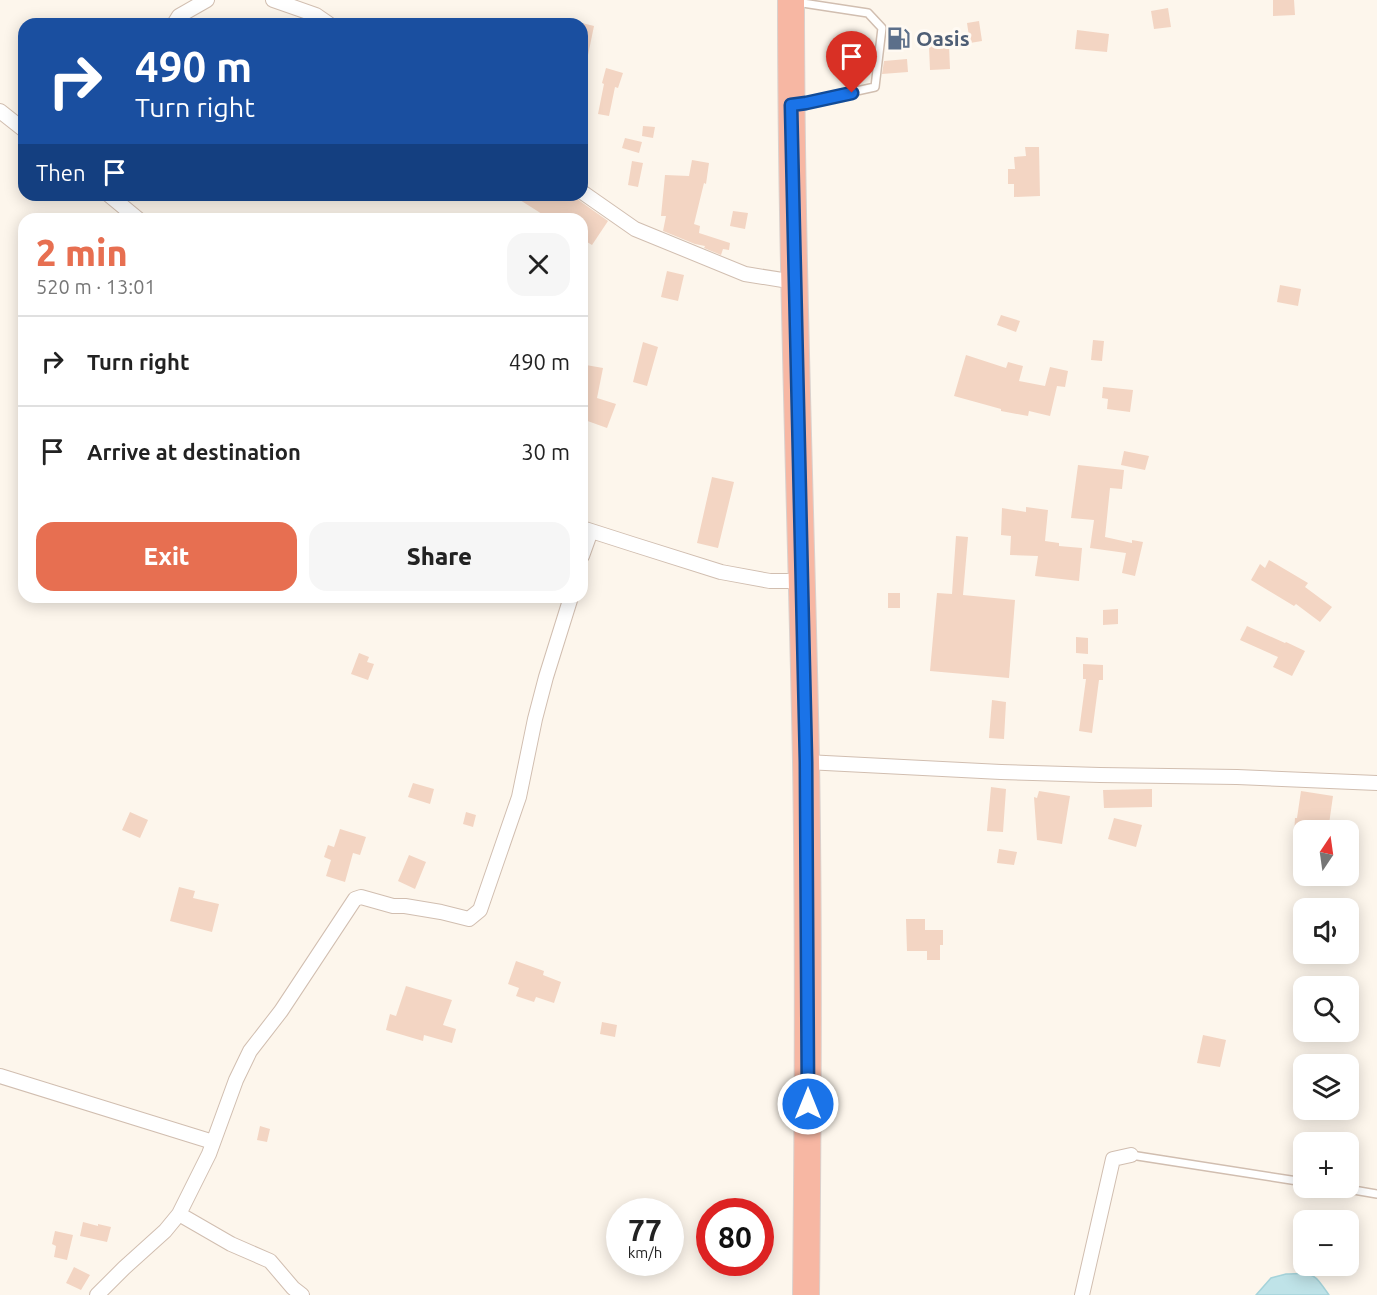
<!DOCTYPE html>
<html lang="en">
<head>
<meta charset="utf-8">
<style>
	body { margin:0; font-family:Ubuntu,sans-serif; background:#f6f6f6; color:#222; height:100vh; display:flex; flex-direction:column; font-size:22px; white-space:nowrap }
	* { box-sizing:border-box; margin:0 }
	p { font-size:20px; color:#767676 }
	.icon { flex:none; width:33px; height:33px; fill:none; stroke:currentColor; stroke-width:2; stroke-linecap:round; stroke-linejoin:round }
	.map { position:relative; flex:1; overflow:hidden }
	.panel { position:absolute; left:18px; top:213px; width:570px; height:390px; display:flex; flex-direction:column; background:#fff; border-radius:18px; box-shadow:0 3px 15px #0003 }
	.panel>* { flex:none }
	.banner { position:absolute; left:18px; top:18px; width:570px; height:183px; border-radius:18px; box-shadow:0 3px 15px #0003; background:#1a4fa0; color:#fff; overflow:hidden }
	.needle { width:39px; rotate:13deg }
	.controls { position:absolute; left:1293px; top:820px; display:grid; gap:12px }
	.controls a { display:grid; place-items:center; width:66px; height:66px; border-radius:12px; background:#fff; box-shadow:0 3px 15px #0003; font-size:30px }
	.speed { position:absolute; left:606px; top:1198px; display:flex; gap:12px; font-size:30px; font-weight:700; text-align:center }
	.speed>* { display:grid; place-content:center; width:78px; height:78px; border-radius:50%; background:#fff; box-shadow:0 3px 15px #0003; line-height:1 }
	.speed small { font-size:15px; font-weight:400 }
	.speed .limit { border:9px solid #d22; background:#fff; color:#111 }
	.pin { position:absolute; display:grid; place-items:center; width:51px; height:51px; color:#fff; margin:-62px -26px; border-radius:50% 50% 50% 0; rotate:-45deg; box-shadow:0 0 6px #0007 }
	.pin .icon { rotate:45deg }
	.me { position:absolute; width:66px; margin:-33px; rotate:0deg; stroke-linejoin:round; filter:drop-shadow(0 0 4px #0008) }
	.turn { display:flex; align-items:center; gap:21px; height:126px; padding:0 18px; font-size:27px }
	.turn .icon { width:78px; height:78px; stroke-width:2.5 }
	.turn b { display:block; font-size:42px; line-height:51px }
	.then { display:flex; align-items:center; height:57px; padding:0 18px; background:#0003; gap:12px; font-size:22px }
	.round { display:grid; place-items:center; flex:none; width:63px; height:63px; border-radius:18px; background:#f6f6f6 }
	.overview { display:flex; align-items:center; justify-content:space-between; height:102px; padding:0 18px }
	h1 { font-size:36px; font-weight:800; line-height:45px; color:#e76f51 }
	.cta { display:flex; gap:12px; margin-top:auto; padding:12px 18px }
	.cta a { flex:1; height:69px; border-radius:18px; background:#e76f51; color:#fff; font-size:24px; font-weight:800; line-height:69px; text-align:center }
	.cta a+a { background:#f6f6f6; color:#222 }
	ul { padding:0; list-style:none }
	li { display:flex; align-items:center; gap:18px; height:90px; padding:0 18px; border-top:2px solid #e0e0e0 }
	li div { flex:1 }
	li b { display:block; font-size:22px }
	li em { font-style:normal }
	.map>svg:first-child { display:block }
	.water { fill:#bfe3e8; stroke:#a5d3da; stroke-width:1.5 }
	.building { fill:#f3d5c3 }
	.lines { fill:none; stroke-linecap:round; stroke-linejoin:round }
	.lane-casing { stroke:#d1beb0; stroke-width:10 }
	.street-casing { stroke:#d1beb0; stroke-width:16 }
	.highway-casing { stroke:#dad1cd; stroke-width:28 }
	.lane { stroke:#fff; stroke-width:7 }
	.street { stroke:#fff; stroke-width:14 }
	.highway { stroke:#f7b7a3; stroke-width:26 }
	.route-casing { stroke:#114b97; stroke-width:15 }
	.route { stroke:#1a73e8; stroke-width:10 }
	.labels { text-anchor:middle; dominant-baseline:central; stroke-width:6; stroke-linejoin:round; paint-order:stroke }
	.service-label { font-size:21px; font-weight:bold; fill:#4e5e75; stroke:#fffaf3; text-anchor:start }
</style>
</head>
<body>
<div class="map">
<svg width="1377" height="1295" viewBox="0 0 1377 1295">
	<rect width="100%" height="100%" fill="#fdf6ec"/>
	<path class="water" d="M1286,1274C1314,1273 1313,1272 1329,1295H1256L1271,1278Z"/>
	<path class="building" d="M1273,0H1294L1295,15L1273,16Z
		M1168,8L1171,27L1154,29L1151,11Z
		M979,21L982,41L970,43L967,23Z
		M582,23L594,26L587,60H582Z
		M1077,30L1109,34L1107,52L1075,49Z
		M949,45L950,69L930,70L929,46Z
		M907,59L908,72L882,74L884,61Z
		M606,68L623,73L618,88L615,87L609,116L598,114L604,84L602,83Z
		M643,126L655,127L653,138L642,136Z
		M625,138L642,142L639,153L622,148Z
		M1025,147H1039L1040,196L1014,197V184H1008V169H1015L1014,157L1026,156Z
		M692,160L709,163L706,184L704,183L694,224L700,226L699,233L730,243L729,250L723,249L721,255L704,248L705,246L695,244L663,231L666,216H661L665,175L689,176Z
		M632,161L643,163L638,187L628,185Z
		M512,195H574L577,199L608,221L592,245L582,239V219H550Z
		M733,211L748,213L745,229L730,226Z
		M667,271L684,275L678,301L661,297Z
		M1280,285L1301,289L1298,306L1277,302Z
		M1001,315L1020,321L1016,332L997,325Z
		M1093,340L1104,341L1102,361L1091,360Z
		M643,342L658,347L647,386L633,382Z
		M966,355L1006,368L1008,362L1023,366L1019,381L1045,386L1050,367L1068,371L1065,387L1057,386L1050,416L1029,411L1028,416L1001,411V409L954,396Z
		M586,365L603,368L597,398L616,404L607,428L582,419V386Z
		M1103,387L1133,390L1130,412L1107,409L1108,399L1102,398Z
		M1124,451L1149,456L1145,470L1121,465Z
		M1078,465L1124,470L1122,489L1110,488L1105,537L1132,543V540L1143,542L1135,576L1122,573L1126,553L1090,548L1094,520L1071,518Z
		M712,477L734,482L718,548L697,543Z
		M1026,507L1048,510L1045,541L1059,543V546L1082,548L1079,581L1035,576L1038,556L1010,555L1011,536L1001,535L1002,508L1026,512Z
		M956,536L968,537L963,595L1015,600L1009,678L930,671L937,593L952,594Z
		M1269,560L1308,583L1305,587L1332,607L1320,622L1296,604L1294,606L1251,580L1260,564L1265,568Z
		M888,593H900V608H888Z
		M1118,609V624L1103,625V610Z
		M1247,626L1285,643L1286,642L1305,651L1292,676L1273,667L1278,657L1240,640Z
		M1076,637L1088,638V654L1076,653Z
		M359,653L369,657L367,662L374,664L368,680L351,674Z
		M1083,664L1103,665V680H1099L1092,733L1079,731L1086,679H1083Z
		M992,700L1006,702L1004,739L989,738Z
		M413,783L434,789L430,804L408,797Z
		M991,787L1006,789L1003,832L987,831Z
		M1152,789V807L1104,808L1103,790Z
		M1039,791L1070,796L1062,844L1037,840L1034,797L1037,798Z
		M1301,791L1333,796L1329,824L1312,822V831H1304V851L1293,850L1295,818H1297Z
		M130,812L148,820L140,838L122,830Z
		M466,812L476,815L473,827L463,824Z
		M1114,818L1142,825L1136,847L1108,839Z
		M340,829L366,837L360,855L353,853L345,882L326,876L331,860L324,857L328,845L334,847Z
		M999,849L1017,852L1014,865L997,863Z
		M409,855L426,862L415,889L398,881Z
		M179,887L195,891L193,898L219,904L212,932L170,921Z
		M906,919H925V930H943V945H940V960H927V951H907Z
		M516,961L544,971L543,975L561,982L554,1003L536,997L534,1002L516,996L519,988L508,984Z
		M406,986L452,1000L443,1025L456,1029L452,1043L424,1035L423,1041L386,1030L390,1014L396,1016Z
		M602,1022L617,1025L615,1037L600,1034Z
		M1203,1035L1226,1040L1220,1067L1197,1063Z
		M260,1126L270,1129L267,1142L257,1140Z
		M83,1222L98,1226V1224L111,1227L107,1242L80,1236Z
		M55,1231L73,1235L67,1260L54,1257L56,1246L52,1244Z
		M74,1267L90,1275L81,1290L66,1283Z"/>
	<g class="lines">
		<defs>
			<path id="lane" d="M796,2L868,13L882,28L875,87L797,104
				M1131,1155L1304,1182
				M1342,1188L1377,1194"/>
			<path id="street" d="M273,0L316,15L329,24
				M174,24L179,16L207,0
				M0,111L24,130
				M582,192L635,229L745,274L795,282
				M109,195L138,219
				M582,528L632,544L721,572L770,581H805
				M582,556L591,531
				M806,762L1001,772L1100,775L1237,777L1377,783
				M0,1076L213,1142
				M179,1214L231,1244L270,1261L293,1288L302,1295
				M97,1295L124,1268L165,1231L179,1214L209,1154L236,1080L250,1051L281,1011L355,899L361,897L393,906H405L441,912L469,919L480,910L519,797L535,719L546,677L571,597
				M1082,1295L1113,1159L1131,1155"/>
			<path id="highway" d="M791,0C791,254 801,508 806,761C809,939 808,1117 806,1295"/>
		</defs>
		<use href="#lane" class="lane-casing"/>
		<use href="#street" class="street-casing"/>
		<use href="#highway" class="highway-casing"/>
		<use href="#lane" class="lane"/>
		<use href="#street" class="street"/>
		<use href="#highway" class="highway"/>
	</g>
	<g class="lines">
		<defs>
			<path id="route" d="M808,1104L806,762L791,105L806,103L852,93"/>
		</defs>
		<use href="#route" class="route-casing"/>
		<use href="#route" class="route"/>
	</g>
	<defs>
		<symbol id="fuel-bare" viewBox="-9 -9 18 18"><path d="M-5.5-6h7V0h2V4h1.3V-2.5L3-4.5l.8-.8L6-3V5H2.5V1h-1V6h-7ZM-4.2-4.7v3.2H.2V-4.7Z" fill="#5c6f8a" stroke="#fffaf3" stroke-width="2.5" paint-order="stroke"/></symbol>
	</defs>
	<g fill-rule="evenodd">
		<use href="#fuel-bare" x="882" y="22" width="33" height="33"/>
	</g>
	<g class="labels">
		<g class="service-label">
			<text x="916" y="38">Oasis</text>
		</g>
	</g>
</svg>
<div class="controls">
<a><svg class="needle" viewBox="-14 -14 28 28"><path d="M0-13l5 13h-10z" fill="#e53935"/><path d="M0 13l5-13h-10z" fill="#767676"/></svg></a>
<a><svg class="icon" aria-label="sound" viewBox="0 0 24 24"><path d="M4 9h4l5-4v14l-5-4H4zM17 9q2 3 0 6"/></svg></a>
<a><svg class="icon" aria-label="search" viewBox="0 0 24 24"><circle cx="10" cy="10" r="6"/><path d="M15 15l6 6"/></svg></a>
<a><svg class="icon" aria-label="layers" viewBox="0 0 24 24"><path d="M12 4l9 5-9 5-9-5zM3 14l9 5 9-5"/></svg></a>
<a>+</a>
<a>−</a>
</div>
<div class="speed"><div>77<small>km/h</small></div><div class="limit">80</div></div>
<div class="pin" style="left:852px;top:93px;background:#d93025"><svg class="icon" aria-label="arrive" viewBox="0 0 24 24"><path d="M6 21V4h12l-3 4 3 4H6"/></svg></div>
<svg class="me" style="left:808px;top:1104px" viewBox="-20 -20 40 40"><circle r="17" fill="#1a73e8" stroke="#fff" stroke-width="3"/><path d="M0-11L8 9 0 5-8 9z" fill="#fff"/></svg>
<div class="banner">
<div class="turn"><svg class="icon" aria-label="right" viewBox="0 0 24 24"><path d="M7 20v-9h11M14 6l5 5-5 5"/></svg><div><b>490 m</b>Turn right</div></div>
<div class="then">Then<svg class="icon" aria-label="arrive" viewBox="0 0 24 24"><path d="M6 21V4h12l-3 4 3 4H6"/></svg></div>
</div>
<section class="panel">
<div class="overview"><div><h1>2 min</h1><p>520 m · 13:01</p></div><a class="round"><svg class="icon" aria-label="close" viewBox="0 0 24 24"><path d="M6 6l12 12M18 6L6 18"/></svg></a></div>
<ul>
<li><svg class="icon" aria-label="right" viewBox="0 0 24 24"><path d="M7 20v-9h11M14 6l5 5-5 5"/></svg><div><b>Turn right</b></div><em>490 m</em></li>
<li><svg class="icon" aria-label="arrive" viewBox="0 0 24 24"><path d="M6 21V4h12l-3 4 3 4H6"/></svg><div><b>Arrive at destination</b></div><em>30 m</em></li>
</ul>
<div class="cta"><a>Exit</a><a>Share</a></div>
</section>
</div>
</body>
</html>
